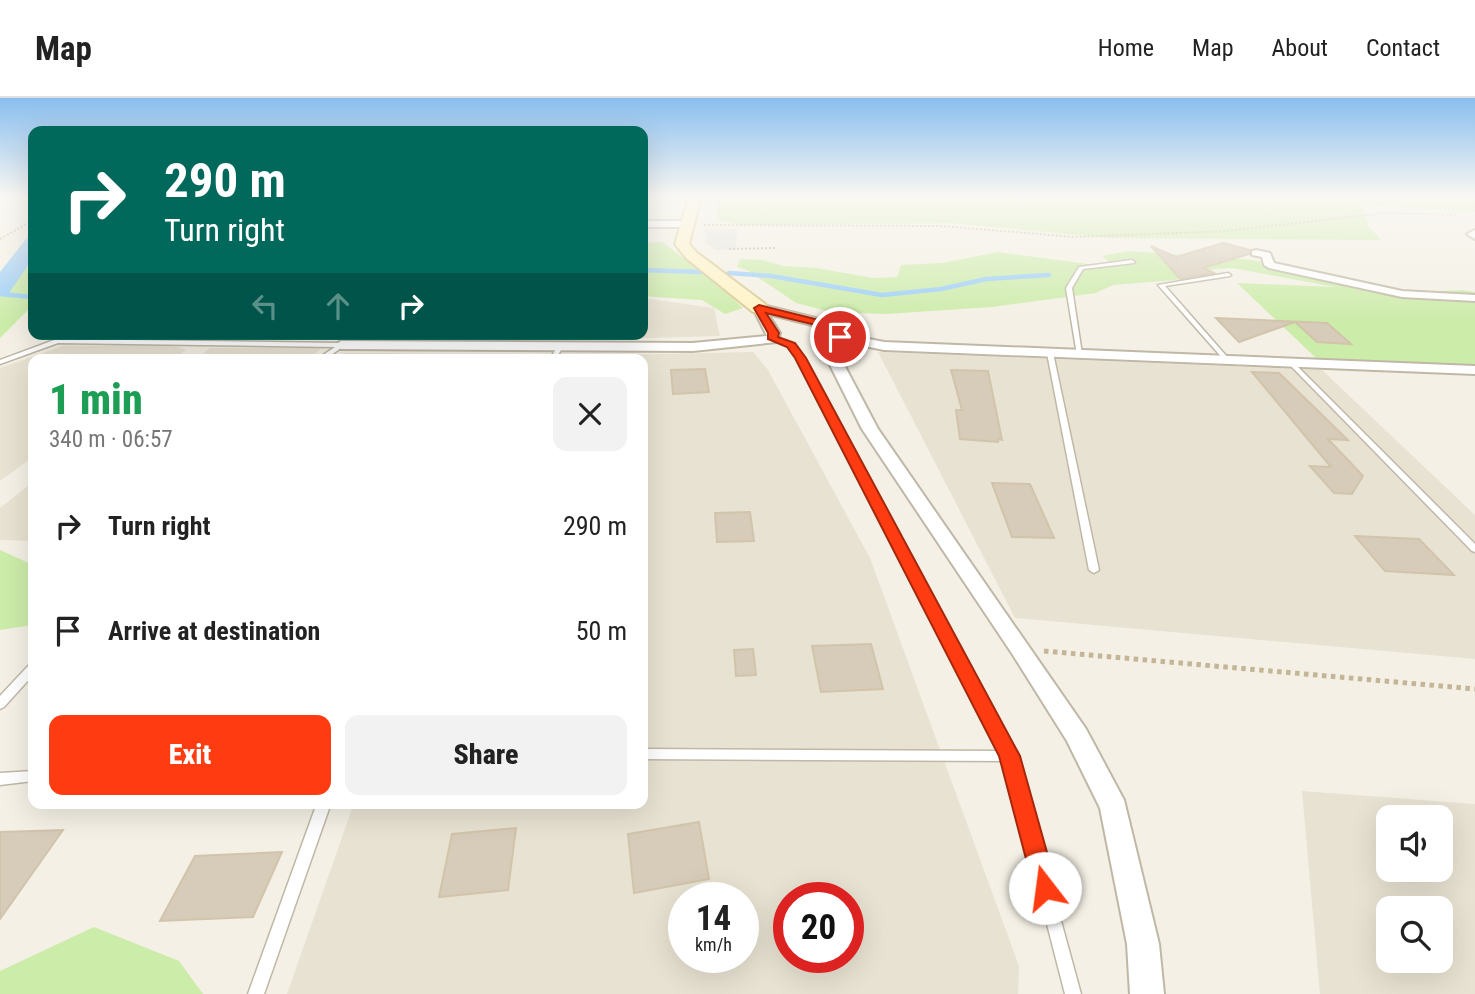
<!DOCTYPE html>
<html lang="en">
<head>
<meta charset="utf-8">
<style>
	body { margin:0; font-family:"Roboto Condensed",sans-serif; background:#f2f2f2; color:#222; height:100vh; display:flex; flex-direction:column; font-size:26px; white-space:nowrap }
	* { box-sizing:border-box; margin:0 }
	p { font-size:23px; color:#767676 }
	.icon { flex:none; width:38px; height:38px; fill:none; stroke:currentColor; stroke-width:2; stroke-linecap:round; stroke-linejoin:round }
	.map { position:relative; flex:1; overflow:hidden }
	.panel { position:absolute; left:28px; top:256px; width:620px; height:455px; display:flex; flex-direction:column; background:#fff; border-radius:14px; box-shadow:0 7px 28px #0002 }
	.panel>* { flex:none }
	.banner { position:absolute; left:28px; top:28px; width:620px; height:214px; border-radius:14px; box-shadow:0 7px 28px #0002; background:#00695c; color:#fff; overflow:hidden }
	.controls { position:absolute; left:1376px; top:707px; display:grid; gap:14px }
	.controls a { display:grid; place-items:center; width:77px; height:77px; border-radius:14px; background:#fff; box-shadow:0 7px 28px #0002; font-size:35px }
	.speed { position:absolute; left:668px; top:784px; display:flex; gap:14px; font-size:35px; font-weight:700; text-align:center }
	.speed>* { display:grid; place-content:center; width:91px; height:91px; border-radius:50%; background:#fff; box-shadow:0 7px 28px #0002; line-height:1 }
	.speed small { font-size:18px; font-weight:400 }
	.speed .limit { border:10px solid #d22; background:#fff; color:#111 }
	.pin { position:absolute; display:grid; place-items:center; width:60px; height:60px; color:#fff; margin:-30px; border:4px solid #fff; border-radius:50%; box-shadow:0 2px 7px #0007 }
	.me { position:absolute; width:77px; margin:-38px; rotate:345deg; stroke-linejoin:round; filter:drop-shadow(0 0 5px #0008) }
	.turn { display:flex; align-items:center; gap:24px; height:147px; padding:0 21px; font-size:32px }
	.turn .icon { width:91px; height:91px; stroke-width:2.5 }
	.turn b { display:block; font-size:49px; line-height:60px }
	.lanes { display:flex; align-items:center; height:66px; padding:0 21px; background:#0003; justify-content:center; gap:35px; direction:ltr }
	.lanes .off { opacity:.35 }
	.round { display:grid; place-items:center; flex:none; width:74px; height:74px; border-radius:14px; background:#f2f2f2 }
	.head { display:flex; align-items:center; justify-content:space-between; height:119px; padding:0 21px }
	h1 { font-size:42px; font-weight:800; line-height:52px; color:#1e9e55 }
	.action { display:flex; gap:14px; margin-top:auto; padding:14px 21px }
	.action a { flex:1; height:80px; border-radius:14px; background:#ff3c11; color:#fff; font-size:28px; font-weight:800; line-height:80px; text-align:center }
	.action a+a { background:#f2f2f2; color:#222 }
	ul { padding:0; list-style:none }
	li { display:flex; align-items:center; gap:21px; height:105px; padding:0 21px }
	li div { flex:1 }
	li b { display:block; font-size:26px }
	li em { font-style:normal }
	header { display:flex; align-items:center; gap:42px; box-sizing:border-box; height:98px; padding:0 35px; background:#fff; border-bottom:2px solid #e0e0e0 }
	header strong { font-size:33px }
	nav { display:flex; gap:38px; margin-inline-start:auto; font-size:24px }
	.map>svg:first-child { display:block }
	.residential { fill:#e8e2d2; fill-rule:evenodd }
	.green { fill:#cceca9 }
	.parking { fill:#e4e2dd }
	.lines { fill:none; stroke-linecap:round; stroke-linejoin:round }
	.stream { stroke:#9bcef7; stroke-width:4.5 }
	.river { fill:#9bcef7; fill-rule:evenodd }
	.building { fill:#d7ccb9; stroke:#d2c4ab; stroke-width:2 }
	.lane-casing { stroke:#c0b8a6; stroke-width:3 }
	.street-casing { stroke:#c0b8a6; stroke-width:4 }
	.secondary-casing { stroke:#d8c790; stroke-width:4 }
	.path-far1 { stroke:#c3b596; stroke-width:2; stroke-dasharray:2 2; stroke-linecap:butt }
	.path { stroke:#c3b596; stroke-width:5; stroke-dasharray:4.5 4.5; stroke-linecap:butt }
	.lane { fill:#fff; fill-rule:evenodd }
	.street { fill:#fff; fill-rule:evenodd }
	.secondary { fill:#fff3c4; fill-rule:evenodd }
	.route { fill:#ff3c11; stroke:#a6270b; stroke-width:2 }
</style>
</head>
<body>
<header>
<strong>Map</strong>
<nav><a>Home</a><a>Map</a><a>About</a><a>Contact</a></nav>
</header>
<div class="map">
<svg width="1475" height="896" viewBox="0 0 1475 896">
	<rect width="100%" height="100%" fill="#f4f0e5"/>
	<path class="residential" d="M642,200L714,210L720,238L517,244L419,241L56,239L61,236H642Z
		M171,247L186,252L173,261H33V359L0,383V270L63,248Z
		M210,250H321L310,261H196Z
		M753,254L768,272L870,460L1019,868L1018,896H287L354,705H642V261H568L569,258ZM684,800H744V859H684ZM789,800H849V859H789Z
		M878,254L1322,272L1475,417V561L1015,520Z
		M346,255L546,257L544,261H327Z
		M33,384V443L0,442V410Z
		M1302,693L1475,706V896H1320ZM1388,719H1440V772H1388ZM1388,810H1440V863H1388Z"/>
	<path class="green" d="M718,99H1475V114L1363,107L1369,129L1381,142L1107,140L950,125L740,127L717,121Z
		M662,144L718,186L743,210L725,216L702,202L642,198V145Z
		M1129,153L1253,162L1417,194L1462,192L1475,194V267L1316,260L1237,185L1335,189L1233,170L1215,171L1175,182L1113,187L1096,195L992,209L886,216L831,214L796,205L747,172L737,169L740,161L763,162L783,168L817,170L873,180L897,179L901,167L942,165L998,154L1103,168L1112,166L1102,158Z
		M33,168V207L0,240V183L15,173Z
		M0,452L33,467V527L0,532Z
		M94,829L179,863L203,896H0V873Z"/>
	<path class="parking" d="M705,131H737L736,152H715L706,145Z"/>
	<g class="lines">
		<path class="stream" d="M642,172L702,174
			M729,175L771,178L882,197L941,191L986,181L1049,177
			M0,196L33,199"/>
		<path class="river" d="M33,139V160L9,195L0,197V174L26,141Z"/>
	</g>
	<path class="building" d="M1223,145L1250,152L1249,156L1203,170L1214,175L1180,181L1151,148L1176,159Z
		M1216,220L1327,225L1351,246L1317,244L1295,224L1239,244Z
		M705,271L709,294L673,296L671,272Z
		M951,272L988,273L1002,342L998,341V344L960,341L956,312H962Z
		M1252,274L1279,275L1348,342L1328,341L1363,378L1352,396L1334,395L1310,368L1331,369Z
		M992,385L1030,386L1054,440L1012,439Z
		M750,414L754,443L717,444L715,415Z
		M1355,438L1419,441L1454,477L1385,473Z
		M871,546L883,591L821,594L812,548Z
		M753,551L756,577L736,578L734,552Z
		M699,724L709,781L634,795L628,736Z
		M516,730L508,792L439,799L452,736Z
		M63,732L0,821V734Z
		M282,754L253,819L160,823L195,758Z"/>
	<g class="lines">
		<defs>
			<path id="lane" d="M1132,162L1135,164L1134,165L1083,171L1072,190L1082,256L1077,257L1066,190L1079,169Z
				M1228,175L1231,177L1230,178L1165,188L1229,261V263H1225L1158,187Z
				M773,239L793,246L804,259L1016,658L1081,896H1065L1005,663L642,661V651L1001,653L798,260L789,248L771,242L770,241Z
				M57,241L341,245L344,248L325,261H317L335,249L58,245L0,266V262Z
				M557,249L562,250L556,261H550Z
				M1050,253L1053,255L1099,472L1094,475L1089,472L1047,255Z
				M1289,264H1293L1475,446V454L1472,453L1289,266Z
				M33,566V577L4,609L0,611V598L29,567Z
				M33,673V683L0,687V675Z
				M317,705H331L264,896H248Z"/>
			<path id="street" d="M642,123H689L694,126L689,129H642Z
				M1475,132V141L1467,136Z
				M1256,152L1270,155L1274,165L1402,193L1475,197V203L1402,199L1269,170L1264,167L1262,159L1252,157V153Z
				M759,206L832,224L844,236L884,244L1475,268V276L884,252L845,244L840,259L878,331L1086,631L1124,702L1159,846L1164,896H1130L1127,846L1100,710L1067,643L1013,557L862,331L826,259L833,240L824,230L768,216L780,235L777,244L693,253L341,251L335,247L341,243L693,245L767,238L753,210Z"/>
			<path id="secondary" d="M689,99H701L689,146L696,154L765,206L768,210L765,214H753L686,160L675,146Z"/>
		</defs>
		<use href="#lane" class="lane-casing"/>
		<use href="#street" class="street-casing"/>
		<use href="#secondary" class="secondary-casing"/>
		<path class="path-far1" d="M704,127L940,128L1075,139L1227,133L1385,115L1457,117
			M0,141L33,122
			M729,151L776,150"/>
		<path class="path" d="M1044,553L1475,591"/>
		<use href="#lane" class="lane"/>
		<use href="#street" class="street"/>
		<use href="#secondary" class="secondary"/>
	</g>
	<linearGradient id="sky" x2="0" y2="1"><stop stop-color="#89beee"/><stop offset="0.44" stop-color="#faf8f3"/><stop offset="1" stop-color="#faf8f3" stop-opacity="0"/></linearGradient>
	<rect width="1475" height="225" fill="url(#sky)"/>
	<path class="route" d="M759,207L831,225L846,239L837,242L824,229L766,215L779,235L778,239L795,245L806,260L1020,658L1057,790L1054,799L1045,802L1036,799L999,658L795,260L787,249L768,241V235L754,210Z"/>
</svg>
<div class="controls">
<a><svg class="icon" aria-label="sound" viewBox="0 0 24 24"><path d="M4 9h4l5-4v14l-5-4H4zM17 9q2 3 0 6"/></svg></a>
<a><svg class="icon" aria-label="search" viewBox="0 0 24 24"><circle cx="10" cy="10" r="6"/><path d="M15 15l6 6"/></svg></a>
</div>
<div class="speed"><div>14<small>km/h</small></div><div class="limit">20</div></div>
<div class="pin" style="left:840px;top:239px;background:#d93025"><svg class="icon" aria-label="arrive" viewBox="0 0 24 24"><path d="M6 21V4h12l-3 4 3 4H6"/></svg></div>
<svg class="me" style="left:1045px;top:790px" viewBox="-20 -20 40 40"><circle r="19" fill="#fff"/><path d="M0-13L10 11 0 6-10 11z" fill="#ff3c11"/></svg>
<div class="banner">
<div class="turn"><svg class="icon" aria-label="right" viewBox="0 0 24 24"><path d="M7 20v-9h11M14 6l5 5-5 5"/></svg><div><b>290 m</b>Turn right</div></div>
<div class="lanes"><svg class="icon off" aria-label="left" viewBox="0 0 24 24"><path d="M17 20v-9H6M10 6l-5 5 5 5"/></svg><svg class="icon off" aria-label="ahead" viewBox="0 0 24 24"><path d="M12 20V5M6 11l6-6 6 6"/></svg><svg class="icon" aria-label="right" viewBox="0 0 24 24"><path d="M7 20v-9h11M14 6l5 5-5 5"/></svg></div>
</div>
<section class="panel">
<div class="head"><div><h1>1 min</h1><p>340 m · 06:57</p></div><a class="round"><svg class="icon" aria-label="close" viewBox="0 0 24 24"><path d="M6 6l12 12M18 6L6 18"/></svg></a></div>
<ul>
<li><svg class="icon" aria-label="right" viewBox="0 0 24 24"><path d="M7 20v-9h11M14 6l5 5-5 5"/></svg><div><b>Turn right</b></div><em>290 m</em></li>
<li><svg class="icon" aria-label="arrive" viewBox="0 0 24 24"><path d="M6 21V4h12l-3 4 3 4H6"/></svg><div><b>Arrive at destination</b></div><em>50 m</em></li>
</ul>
<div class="action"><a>Exit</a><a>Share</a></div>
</section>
</div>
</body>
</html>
